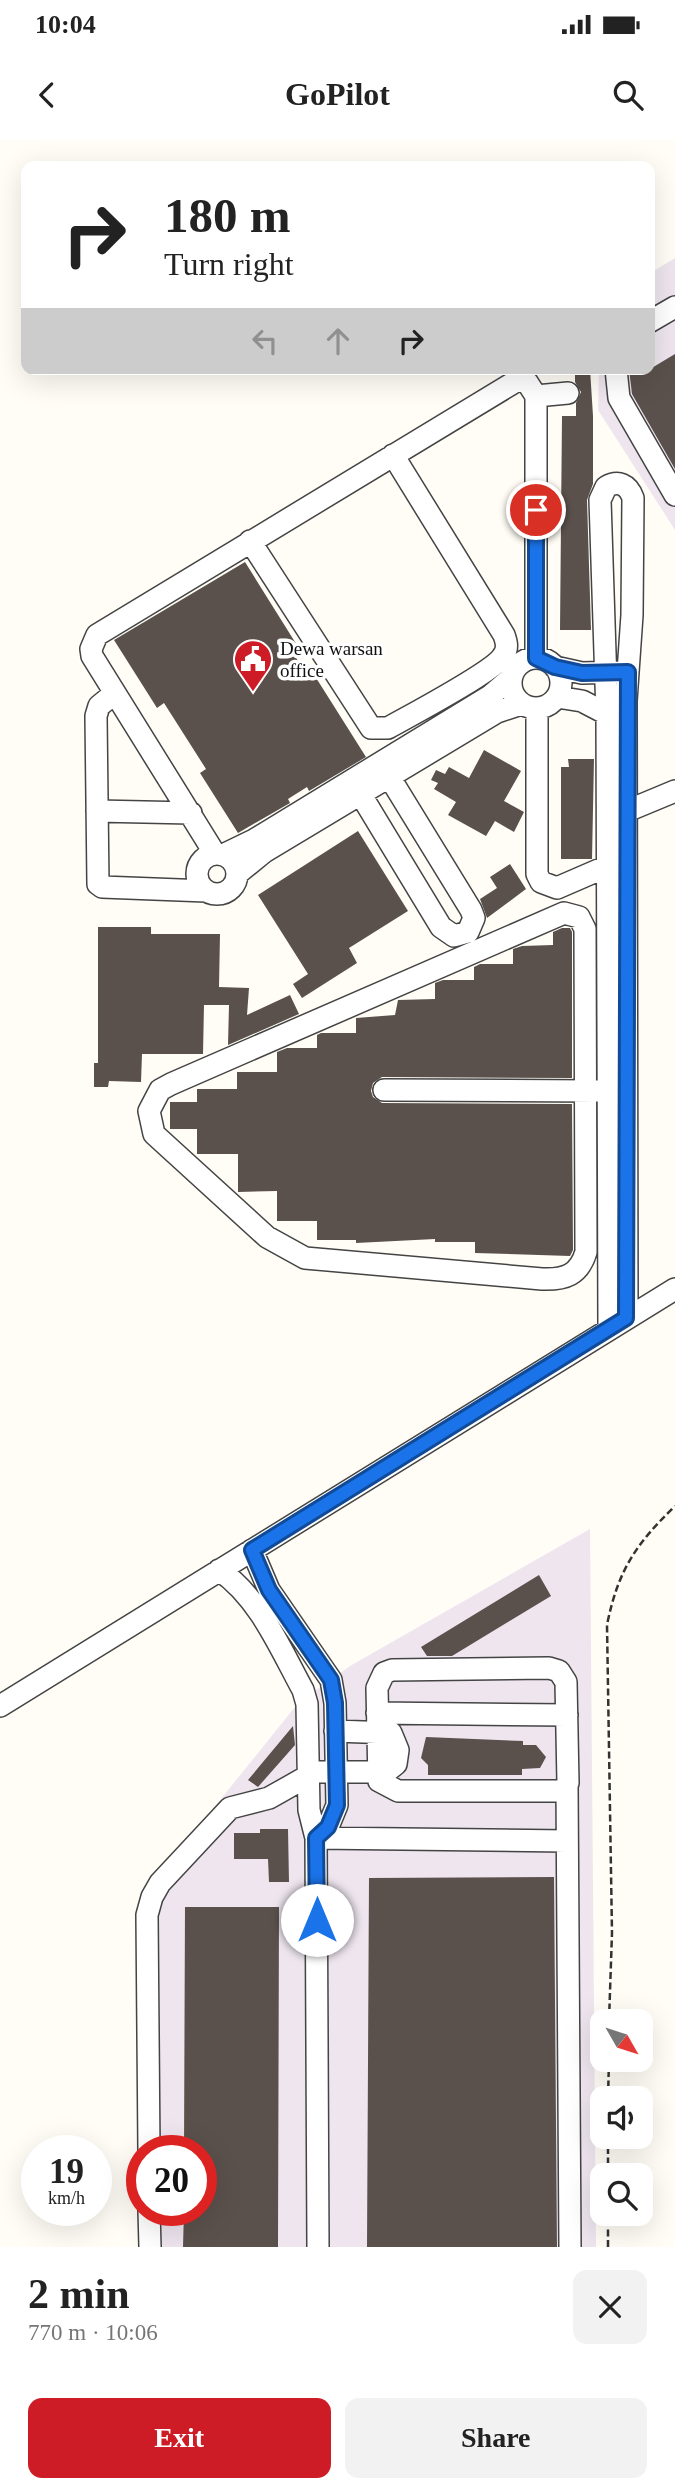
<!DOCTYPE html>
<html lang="en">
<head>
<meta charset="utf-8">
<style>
	body { margin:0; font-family:"Times New Roman",serif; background:#f2f2f2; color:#222; height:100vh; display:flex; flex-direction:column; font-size:26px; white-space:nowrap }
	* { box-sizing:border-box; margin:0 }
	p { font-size:23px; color:#767676 }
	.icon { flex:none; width:38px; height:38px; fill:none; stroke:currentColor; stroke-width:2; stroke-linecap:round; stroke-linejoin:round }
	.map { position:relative; height:2107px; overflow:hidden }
	.details { display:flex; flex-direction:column; background:#fff; flex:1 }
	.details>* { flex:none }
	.top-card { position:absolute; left:21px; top:21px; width:634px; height:214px; border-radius:14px; box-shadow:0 7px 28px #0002; background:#fff; color:#222; overflow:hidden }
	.needle { width:46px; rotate:129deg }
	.tools { position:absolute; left:590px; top:1869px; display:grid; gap:14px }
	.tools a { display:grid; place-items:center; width:63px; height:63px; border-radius:14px; background:#fff; box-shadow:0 7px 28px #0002; font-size:35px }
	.speed { position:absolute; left:21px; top:1995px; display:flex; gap:14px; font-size:35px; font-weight:700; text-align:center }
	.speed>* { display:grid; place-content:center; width:91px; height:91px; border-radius:50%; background:#fff; box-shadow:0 7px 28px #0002; line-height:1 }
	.speed small { font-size:18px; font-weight:400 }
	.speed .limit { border:10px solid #d22; background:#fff; color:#111 }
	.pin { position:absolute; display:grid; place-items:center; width:60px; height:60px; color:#fff; margin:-30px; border:4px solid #fff; border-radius:50%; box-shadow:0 2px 7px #0007 }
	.me { position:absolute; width:77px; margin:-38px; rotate:0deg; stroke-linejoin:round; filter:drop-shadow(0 0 5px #0008) }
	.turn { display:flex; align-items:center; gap:24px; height:147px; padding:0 28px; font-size:32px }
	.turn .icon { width:91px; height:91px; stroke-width:2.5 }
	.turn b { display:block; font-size:49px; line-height:60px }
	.lanes { display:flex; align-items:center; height:66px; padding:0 28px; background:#0003; justify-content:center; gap:35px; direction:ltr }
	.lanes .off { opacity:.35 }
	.round { display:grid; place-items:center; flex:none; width:74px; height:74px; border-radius:14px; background:#f2f2f2 }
	.head { display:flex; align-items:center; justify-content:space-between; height:119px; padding:0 28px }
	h1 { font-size:42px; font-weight:600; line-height:52px }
	.button { display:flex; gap:14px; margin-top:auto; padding:14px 28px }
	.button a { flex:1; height:80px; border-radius:14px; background:#ce1c27; color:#fff; font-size:28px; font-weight:600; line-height:80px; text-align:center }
	.button a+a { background:#f2f2f2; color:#222 }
	.status { display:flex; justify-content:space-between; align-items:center; height:49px; padding:0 35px; background:#fff; direction:ltr }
	.status svg { height:19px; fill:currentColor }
	header { display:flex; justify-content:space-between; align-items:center; height:91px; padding:0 28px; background:#fff; font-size:32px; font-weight:600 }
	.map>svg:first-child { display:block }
	.industrial { fill:#eee5ef }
	.building { fill:#5b514c }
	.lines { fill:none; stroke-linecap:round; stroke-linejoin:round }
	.minor-casing { stroke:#444; stroke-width:24 }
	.path { stroke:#333; stroke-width:2.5; stroke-dasharray:7 3.5; stroke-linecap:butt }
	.minor { stroke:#fff; stroke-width:21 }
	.route-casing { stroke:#114b97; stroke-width:18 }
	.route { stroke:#1a73e8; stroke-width:12 }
	.labels { text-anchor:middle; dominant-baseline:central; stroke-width:7; stroke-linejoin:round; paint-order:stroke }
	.poi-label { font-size:19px; fill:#111; stroke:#fff; text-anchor:start }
</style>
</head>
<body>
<div class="status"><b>10:04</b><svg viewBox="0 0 49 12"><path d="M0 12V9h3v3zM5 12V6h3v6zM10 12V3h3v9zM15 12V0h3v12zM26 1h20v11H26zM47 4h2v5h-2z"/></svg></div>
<header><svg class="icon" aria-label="back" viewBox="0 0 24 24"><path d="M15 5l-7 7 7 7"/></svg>GoPilot<svg class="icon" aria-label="search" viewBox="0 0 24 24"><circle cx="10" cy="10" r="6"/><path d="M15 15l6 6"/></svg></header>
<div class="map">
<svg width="675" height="2107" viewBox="0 0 675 2107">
	<rect width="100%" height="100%" fill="#fffdf5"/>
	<path class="industrial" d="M675,118V390L598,270L599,229H649V134Z
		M590,1389L596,2107H142V2070H201V2011H142V1757L299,1562L350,1526Z"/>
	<path class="building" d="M675,214V329L632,254L629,229H650Z
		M575,229H590L593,276V344L587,360L591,490H560L562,276H576V263L581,252L575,242Z
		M245,422L300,510L294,514L307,537L313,533L366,617L309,651L307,647L288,659L290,663L238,693L200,633L206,629L164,563L157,568L114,500Z
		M484,610L521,631L504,661L524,672L514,692L495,681L486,696L448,675L456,662L434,649L438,643L431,640L436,630L445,634L449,627L469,638Z
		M568,619H594L592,719H561V627H569Z
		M358,691L408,771L349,808L357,823L302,858L293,844L308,834L258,755Z
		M510,724L526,749L487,778L480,759L497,748L490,737Z
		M98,787H151V794H220L219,847L249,848L247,875L290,855L299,874L228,905L229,865H204L203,914H142L141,942L109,941L108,947H94V923H98Z
		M562,788H570L572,792V938L382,937L373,943L371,951L373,957L382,963L572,964L573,1110L570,1116L475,1113V1102H435V1099L356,1103V1100H317V1081H277V1051L238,1052V1014H197V989H170V962H197V949H237V932H277V912L287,908H317V895L321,893H356V878L395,875L398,860L435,859V843L443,840H474V827L480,824H513V809L522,806L553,805V792Z
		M539,1435L551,1456L452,1516H427L421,1507Z
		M293,1586L295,1605L258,1647L248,1640Z
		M426,1597L523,1601V1605H536L546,1617L540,1628L522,1629V1635H428V1625L421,1618Z
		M260,1689H288L289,1742H269L268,1719H234V1693H260Z
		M554,1737L557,2107H367L369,1738Z
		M185,1767H279L278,2107H183L184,2070H201V2011H184Z"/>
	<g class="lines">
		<defs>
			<path id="minor" d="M649,182L675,167
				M616,229L619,258L675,355
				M536,256L568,253
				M250,401L371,588H388C409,576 493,532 503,516C508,509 507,503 504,495L393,315
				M511 543a25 25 0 1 1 50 0a25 25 0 1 1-50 0Z
				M555,527L582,533L619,532
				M115,553L99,566L96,576L98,744L102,747L206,751
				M557,557L582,561L607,574
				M537,569V734L541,742L557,748L617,722
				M361,655L441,787L454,796L468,792L474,778L471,770L390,638
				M97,671L191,673
				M627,671L675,651
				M215,714L92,516L91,509L97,495L518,240L527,242L536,256V518
				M197 734a20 20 0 1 1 40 0a20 20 0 1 1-40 0Z
				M223,715L254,700L490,556L510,539
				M237,734L264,712L497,572L521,564
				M564,773L579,777L585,789L586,1112C579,1135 565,1140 542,1139L305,1118L267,1097L154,994L149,971L160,950L171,944Z
				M384,950L597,951
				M609,1189L607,574L600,360L606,347C618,340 628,344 633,358L632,475L626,561L627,1178
				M252,1410L269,1450L331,1540L335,1563L337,1665L328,1687L316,1698
				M219,1430C259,1457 280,1508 303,1550L307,1564L309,1670L316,1698L318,2107
				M549,1528L559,1531L566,1542L568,1643L564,1651H398L379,1641L377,1548L384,1533L392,1530Z
				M0,1566L675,1149
				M377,1573L567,1575
				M567,1646L570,2107
				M316,1698L567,1701
				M149,2011L147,1775L152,1757L160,1743L230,1668L269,1658L315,1632H386L396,1624L398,1610L391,1593L335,1591
				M149,2070L150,2107"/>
		</defs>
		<use href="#minor" class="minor-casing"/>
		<path class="path" d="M609,1881L612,1793L607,1485C618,1430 636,1404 675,1366
			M608,1958L609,1920
			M608,2035V1997
			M608,2107V2074"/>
		<use href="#minor" class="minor"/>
	</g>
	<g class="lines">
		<defs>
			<path id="route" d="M317,1780L316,1698L328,1687L337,1665L335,1563L331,1540L269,1450L252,1410L626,1178L628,532L582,533L555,527L536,518V370"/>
		</defs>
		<use href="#route" class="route-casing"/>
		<use href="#route" class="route"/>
	</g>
	<defs>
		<symbol id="civic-pin" viewBox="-11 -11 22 30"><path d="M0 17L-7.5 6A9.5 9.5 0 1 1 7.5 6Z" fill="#ce1c27" stroke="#fff"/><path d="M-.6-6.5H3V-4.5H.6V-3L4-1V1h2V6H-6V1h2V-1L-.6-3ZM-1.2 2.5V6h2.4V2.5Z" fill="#fff"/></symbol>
	</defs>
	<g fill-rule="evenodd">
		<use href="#civic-pin" x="231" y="497" width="44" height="60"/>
	</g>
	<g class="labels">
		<g class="poi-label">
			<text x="280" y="508">Dewa warsan<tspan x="280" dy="22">office</tspan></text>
		</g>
	</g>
</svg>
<div class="tools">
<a><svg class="needle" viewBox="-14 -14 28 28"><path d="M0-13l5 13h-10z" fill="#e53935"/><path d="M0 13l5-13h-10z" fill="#767676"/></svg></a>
<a><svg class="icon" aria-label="sound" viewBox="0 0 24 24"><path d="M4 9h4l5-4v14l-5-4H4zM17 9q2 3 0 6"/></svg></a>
<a><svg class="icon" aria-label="search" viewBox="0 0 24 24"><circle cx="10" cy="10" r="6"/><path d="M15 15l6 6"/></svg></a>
</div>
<div class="speed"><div>19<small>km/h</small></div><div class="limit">20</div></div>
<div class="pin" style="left:536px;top:370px;background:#d93025"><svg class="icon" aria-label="arrive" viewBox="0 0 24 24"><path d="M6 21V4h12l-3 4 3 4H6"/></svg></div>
<svg class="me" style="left:317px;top:1780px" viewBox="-20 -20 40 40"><circle r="19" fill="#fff"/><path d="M0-13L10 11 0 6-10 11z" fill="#1a73e8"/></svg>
<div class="top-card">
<div class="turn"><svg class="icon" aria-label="right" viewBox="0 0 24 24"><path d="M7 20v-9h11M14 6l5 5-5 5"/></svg><div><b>180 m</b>Turn right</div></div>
<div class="lanes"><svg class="icon off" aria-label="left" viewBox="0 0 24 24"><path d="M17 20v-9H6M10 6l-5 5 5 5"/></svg><svg class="icon off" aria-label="ahead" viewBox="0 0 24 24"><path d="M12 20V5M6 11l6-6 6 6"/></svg><svg class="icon" aria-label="right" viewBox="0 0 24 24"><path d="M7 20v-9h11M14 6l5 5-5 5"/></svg></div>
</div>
</div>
<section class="details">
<div class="head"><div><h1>2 min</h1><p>770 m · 10:06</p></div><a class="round"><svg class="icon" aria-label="close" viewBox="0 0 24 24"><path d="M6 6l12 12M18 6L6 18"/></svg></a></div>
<div class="button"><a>Exit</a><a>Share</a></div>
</section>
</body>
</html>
